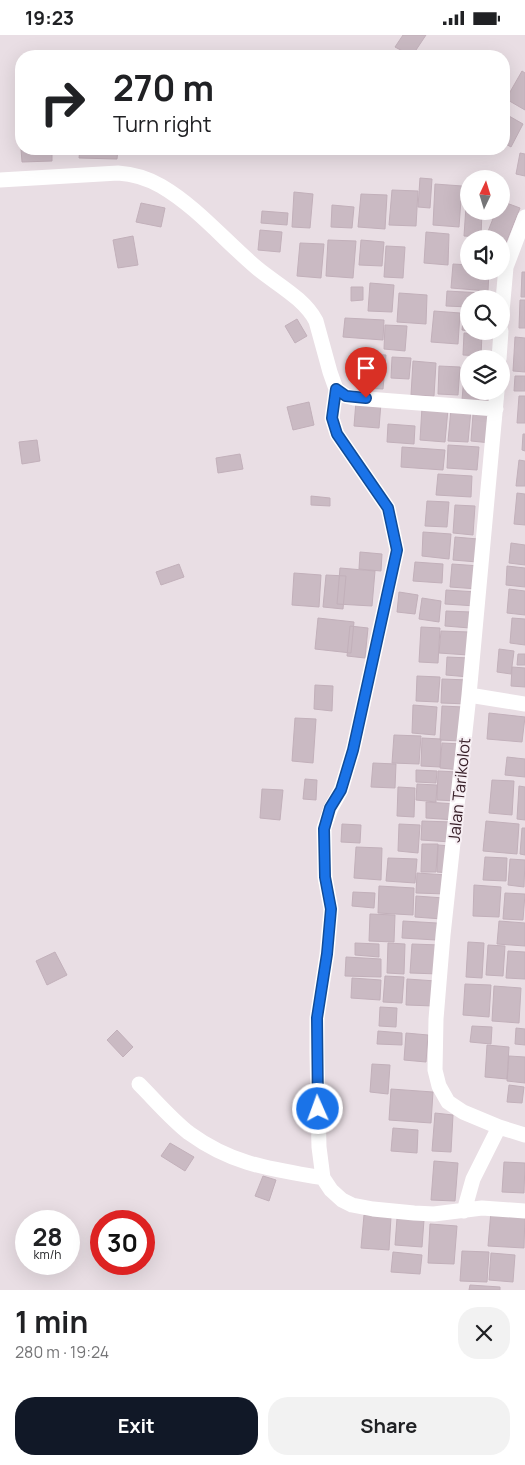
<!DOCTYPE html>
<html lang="en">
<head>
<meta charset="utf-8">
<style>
	body { margin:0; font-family:Manrope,sans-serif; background:#f2f2f2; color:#202124; height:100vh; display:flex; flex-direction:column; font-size:19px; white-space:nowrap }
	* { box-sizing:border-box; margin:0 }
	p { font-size:16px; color:#757577 }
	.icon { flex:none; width:28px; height:28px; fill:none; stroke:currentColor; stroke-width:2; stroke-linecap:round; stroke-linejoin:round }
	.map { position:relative; height:1255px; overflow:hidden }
	.side { display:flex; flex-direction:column; background:#fff; flex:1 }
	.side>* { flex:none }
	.top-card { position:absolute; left:15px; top:15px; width:495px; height:105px; border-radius:20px; box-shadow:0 5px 20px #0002; background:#fff; color:#202124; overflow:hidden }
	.needle { width:32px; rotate:4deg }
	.tools { position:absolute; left:460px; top:135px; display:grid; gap:10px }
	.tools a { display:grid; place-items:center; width:50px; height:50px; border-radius:50%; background:#fff; box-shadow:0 5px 20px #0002; font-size:25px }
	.speed { position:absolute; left:15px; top:1175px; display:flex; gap:10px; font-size:25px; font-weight:700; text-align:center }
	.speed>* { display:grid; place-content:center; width:65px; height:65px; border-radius:50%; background:#fff; box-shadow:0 5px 20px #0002; line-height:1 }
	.speed small { font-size:12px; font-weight:400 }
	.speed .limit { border:8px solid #d22; background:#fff; color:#111 }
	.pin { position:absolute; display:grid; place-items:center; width:42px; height:42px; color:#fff; margin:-51px -21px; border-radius:50% 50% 50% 0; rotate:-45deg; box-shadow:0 0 5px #0007 }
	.pin .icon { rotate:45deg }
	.me { position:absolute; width:55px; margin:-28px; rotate:358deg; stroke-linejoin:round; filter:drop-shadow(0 0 4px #0008) }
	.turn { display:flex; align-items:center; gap:18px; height:105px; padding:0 15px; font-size:22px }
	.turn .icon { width:65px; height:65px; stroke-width:2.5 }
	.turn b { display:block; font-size:35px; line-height:42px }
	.round { display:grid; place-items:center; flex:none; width:52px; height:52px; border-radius:20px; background:#f2f2f2 }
	.head { display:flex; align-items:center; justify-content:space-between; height:85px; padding:0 15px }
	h1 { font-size:30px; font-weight:700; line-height:38px }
	.cta { display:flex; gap:10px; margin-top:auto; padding:10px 15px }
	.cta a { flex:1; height:58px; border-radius:20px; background:#111827; color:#fff; font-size:20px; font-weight:700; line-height:58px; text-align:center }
	.cta a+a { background:#f2f2f2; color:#202124 }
	.status { display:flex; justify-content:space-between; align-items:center; height:35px; padding:0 25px; background:#fff; direction:ltr }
	.status svg { height:14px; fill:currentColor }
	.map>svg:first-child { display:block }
	.building { fill:#cabac3; stroke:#c2b0ba }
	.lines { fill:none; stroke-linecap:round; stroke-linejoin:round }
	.minor { stroke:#fff; stroke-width:15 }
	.route-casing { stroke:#114b97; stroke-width:12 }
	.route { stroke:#1a73e8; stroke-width:9 }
	.labels { text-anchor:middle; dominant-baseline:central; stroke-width:4; stroke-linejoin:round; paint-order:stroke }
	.street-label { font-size:16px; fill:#382029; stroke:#f6eef3 }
</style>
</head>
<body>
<div class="status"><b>19:23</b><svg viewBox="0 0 49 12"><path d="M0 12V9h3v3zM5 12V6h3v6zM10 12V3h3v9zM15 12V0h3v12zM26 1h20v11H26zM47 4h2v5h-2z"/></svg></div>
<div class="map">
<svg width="525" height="1255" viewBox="0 0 525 1255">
	<rect width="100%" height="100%" fill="#e9dee4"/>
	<path class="building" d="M403,0H426L412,21L395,12Z
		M522,36L525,38V75L506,64Z
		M509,81L523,89L511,112L504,108V91Z
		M21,114H52V126L22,127Z
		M80,114H118L117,124L79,123Z
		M520,118L525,119V141L516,139Z
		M420,143L432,144L430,173L418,172Z
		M435,149L462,151L459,192L433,190Z
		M392,155L418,156L416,191L389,190Z
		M294,157L313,159L310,193L292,192Z
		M361,159L387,160L385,194L358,192Z
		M501,166L520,173L501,220V204H485L496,176H501Z
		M141,168L165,173L161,192L136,187Z
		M332,170L354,172L352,193L331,192Z
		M466,171H469V176H482L481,202L464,201Z
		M262,176L288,178L287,190L261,188Z
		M260,195L282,197L280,217L258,215Z
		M426,197L449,199L448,230L424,228Z
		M133,201L138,230L118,233L113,205Z
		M328,205L356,206L353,243L326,241Z
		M361,205L384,207L382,231L359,230Z
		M300,208L324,209L321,243L297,241Z
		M386,211L405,212L403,243L384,242Z
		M453,229L469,230V236H489L488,256L451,253Z
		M522,237H525V262H521Z
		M370,248L394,250L392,277L368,276Z
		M351,252H363V265L351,266Z
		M447,256L482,258L481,264H469V272L446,271Z
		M399,258L427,260L426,289L397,287Z
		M520,265H525V293H519Z
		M434,276L460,278L458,309L431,307Z
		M464,278H469V296L462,295Z
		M345,283L384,285L383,305L343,302Z
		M297,284L307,301L295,308L285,291Z
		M385,290L407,291L405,316L384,314Z
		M464,298L482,299L481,321L463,320Z
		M515,302L525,303V337L513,336Z
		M365,319L386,320L383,354L363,353Z
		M392,322L411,323L409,344L391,343Z
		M413,326L436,328L434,361L411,360Z
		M465,329H469V356H490L489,367L462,365Z
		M439,331L460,332L458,360L438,359Z
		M515,341H525V356H514Z
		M519,361H525V388H517Z
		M356,366L381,368L379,393L354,391Z
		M309,367L314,390L293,395L287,372Z
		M422,372L448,374L445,407L420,405Z
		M451,374L471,375L468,407L448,406Z
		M473,379L493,380L491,408L471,406Z
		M388,389L415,391L414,409L387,407Z
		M523,399H525V416L522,415Z
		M37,405L40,426L22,429L19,407Z
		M448,410L479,412L477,435L447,433Z
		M402,412L445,415L443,435L401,432Z
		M240,419L243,434L218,438L216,423Z
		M519,425L525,426V451H516Z
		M438,439L472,441L471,462L436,460Z
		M517,458L525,459V490L514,489Z
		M311,461L330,463V471L311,470Z
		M427,466L449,467L447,492L425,491Z
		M455,470L475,471L473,500L453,498Z
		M423,497L451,499L449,524L422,521Z
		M455,502L478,504L477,527L453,525Z
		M511,508L525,510V530L509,528Z
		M360,517L382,519L381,536L359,534Z
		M415,527L443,529L442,548L413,546Z
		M179,529L184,542L161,550L156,537Z
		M452,529L480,531L478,554L450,552Z
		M507,531L525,533V552L506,550Z
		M340,533L375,536L372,571L337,569Z
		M294,538L321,540L319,572L292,570Z
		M326,540L346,541L343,574L323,572Z
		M509,554L525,556V580L507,578Z
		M446,555L477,557L476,571L445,569Z
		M399,557L418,560L415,579L397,577Z
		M422,563L441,566L439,587L419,584Z
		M446,576L471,577L470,593L445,591Z
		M318,583L354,587L351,618L315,614Z
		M512,583L525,584V610L510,608Z
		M350,591L368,593L365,623L347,621Z
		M421,592L440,593L438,628L419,627Z
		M441,596L469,597L468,620L439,618Z
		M499,614L514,616L511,639L497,637Z
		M518,619H525V630H517Z
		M447,622L470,623L469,642L446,640Z
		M512,632L525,633V652L511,651Z
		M417,641L440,642L438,667L416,666Z
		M442,644L469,645L468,669L441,668Z
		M315,650L333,651L332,676L314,674Z
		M413,670L437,672L435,700L412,698Z
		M442,671L463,672L461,706L440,705Z
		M489,678L525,682L522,707L487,704Z
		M295,683L316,684L313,728L292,726Z
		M394,700L421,701L419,729L392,728Z
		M422,703L441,704L440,732L421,731Z
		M442,708L462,709L461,735L440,733Z
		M507,722L525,724V742L505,740Z
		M373,728L396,729L395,753L371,752Z
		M416,735L437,736L436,748L416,747Z
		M438,736L459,737L457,766L437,765Z
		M305,744L317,745L316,765L303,764Z
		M492,745L514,746L512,780L489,778Z
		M417,749L437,750L436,767L416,765Z
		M519,751L525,752V785L517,784Z
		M398,752L415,753L414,782L397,781Z
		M262,754L283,755L280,785L260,783Z
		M426,767L456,769V785L426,783Z
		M422,786L452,787L451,807L421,805Z
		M486,786L519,789L517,819L483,816Z
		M342,789L361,790L360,808L341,807Z
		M399,789L420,790L418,818L398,816Z
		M522,793H525V820L520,819Z
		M422,809H438L436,837H421Z
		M438,810L451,811L450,838L437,837Z
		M356,812L382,813L381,845L354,843Z
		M485,822L507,823L506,846L483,845Z
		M388,823L417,824L415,848L386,846Z
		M510,824L525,825L524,852L508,850Z
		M417,838L447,840L446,859L416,858Z
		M474,850L501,852L499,882L473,881Z
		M379,851L414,853L413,880L378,878Z
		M353,857L375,858L374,873L352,871Z
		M505,858L525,859L523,885L503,884Z
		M416,861L444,863L442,884L415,882Z
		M370,879L395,880L394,907L369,906Z
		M403,886L437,888L436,905L402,903Z
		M499,886L525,888V911L497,909Z
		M468,907L484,908L482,943L466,942Z
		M355,908L379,909V922L355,920Z
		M388,908L405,909L404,939L387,938Z
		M412,909L440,910L439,939L410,938Z
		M488,910L505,911L503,941L486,940Z
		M508,916L525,917V944L506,943Z
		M55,917L67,940L47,950L36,926Z
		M346,922L381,924V942L345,941Z
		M385,941L404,942L402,968L383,967Z
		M352,943L381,945L380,965L351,963Z
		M407,944L436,946L434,971L406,970Z
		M465,949L491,950L489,982L463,980Z
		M494,951L521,953L519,988L492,986Z
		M380,972L397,973L396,992L379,991Z
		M472,991L492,992L491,1009L470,1007Z
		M516,993L525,994V1010L515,1009Z
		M117,995L133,1012L123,1022L107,1005Z
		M378,996L402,998V1010L377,1009Z
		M406,998L428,1000L426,1027L404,1025Z
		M487,1010L509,1012L507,1044L485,1042Z
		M509,1021L525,1022V1048L507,1046Z
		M372,1029L390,1030L388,1059L370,1057Z
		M509,1050L524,1052L522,1068L507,1067Z
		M391,1054L433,1057L431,1088L389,1085Z
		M435,1078L453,1080L451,1117L432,1116Z
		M393,1093L418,1095L417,1118L391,1116Z
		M170,1108L194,1122L185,1136L161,1121Z
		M434,1126L458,1128L455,1166L431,1165Z
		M504,1127L525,1128L524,1158L502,1157Z
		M263,1141L276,1145L269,1166L255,1161Z
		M491,1176L525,1179L524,1213L488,1211Z
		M364,1180L391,1182L389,1215L361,1213Z
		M397,1183L424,1185L422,1212L395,1210Z
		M430,1189L457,1191L454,1229L428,1228Z
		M462,1216L489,1217L487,1247L460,1246Z
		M393,1217L422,1220L420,1239L391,1237Z
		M491,1218L515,1220L513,1247L489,1245Z
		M470,1250L500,1252V1255H469Z"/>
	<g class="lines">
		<path class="minor" d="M0,145L118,138C134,139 147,143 161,151C197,172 225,206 257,233C276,249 304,263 316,286L330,337L336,354L346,361L354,363L496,374
			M501,288L506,232L525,182
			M499,324L501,296
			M336,354L332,383L337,399L388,473L397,515L353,715L341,755L331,773L324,793L325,842L331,874L327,919L317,983V1018L319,1112L323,1143L331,1155L342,1165L352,1170L373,1174L414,1178L434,1179L482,1173L525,1176
			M497,356L469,660L443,900L436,984L435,1035L439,1051L448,1067L463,1077L499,1092L525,1100
			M469,660L525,669
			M139,1049C155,1065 171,1084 189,1098C233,1130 271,1134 323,1143
			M464,1176L473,1144L499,1092"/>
	</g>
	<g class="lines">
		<defs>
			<path id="route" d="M318,1074L317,983L327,919L331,874L325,842L324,794L330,773L341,755L353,715L397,515L388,473L337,399L332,383L336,354L346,361L366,363"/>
		</defs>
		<use href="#route" class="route-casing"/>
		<use href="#route" class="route"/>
	</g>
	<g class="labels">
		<g class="street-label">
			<text transform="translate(459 755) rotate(-84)">Jalan Tarikolot</text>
		</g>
	</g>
</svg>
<div class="tools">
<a><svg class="needle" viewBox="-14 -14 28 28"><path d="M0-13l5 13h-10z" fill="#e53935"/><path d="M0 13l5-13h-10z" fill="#757577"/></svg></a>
<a><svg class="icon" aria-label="sound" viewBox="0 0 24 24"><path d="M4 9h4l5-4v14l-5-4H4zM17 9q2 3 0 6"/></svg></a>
<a><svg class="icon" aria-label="search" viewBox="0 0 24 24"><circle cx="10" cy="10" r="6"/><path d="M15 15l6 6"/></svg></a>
<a><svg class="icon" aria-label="layers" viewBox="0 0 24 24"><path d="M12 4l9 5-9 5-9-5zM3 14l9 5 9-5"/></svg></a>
</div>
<div class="speed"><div>28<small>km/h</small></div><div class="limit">30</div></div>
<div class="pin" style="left:366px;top:363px;background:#d93025"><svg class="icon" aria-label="arrive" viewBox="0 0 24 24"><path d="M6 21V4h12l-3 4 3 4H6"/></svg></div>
<svg class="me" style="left:318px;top:1074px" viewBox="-20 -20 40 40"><circle r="17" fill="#1a73e8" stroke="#fff" stroke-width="3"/><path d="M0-11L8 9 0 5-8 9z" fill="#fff"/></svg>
<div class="top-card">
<div class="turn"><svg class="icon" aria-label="right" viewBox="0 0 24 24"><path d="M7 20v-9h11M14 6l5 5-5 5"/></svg><div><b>270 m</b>Turn right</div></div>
</div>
</div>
<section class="side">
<div class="head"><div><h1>1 min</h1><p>280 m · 19:24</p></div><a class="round"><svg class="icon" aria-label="close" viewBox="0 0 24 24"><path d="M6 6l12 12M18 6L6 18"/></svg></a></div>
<div class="cta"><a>Exit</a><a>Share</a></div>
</section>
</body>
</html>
